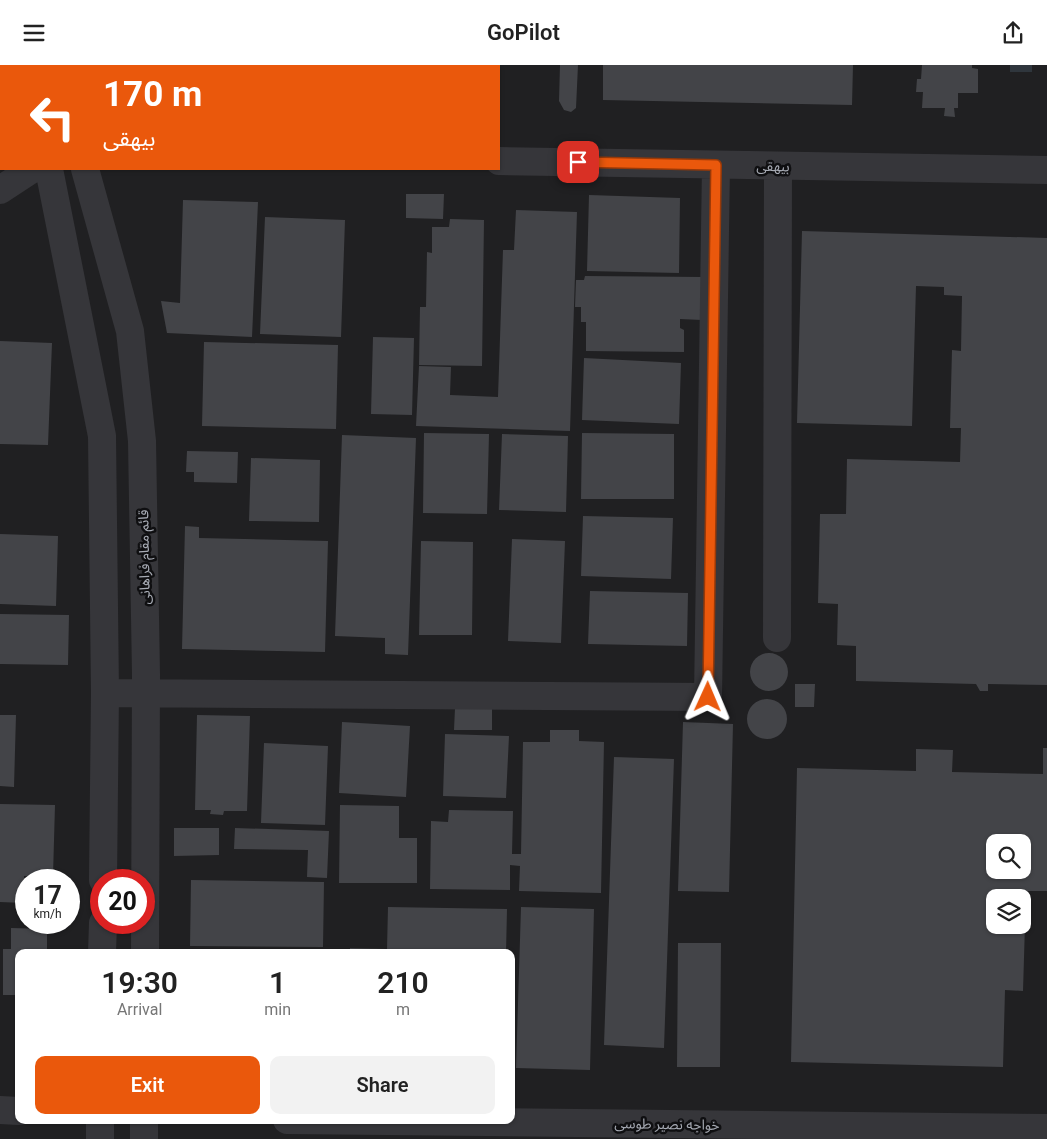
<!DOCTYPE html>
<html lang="en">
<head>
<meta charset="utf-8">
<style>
	body { margin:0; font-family:Roboto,"Noto Sans Arabic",sans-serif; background:#f2f2f2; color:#222; height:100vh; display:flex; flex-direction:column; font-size:19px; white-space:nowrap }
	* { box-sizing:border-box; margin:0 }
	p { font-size:16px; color:#767676 }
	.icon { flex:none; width:28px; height:28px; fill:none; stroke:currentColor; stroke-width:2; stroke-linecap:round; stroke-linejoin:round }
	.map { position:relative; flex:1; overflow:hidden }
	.details { position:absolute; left:15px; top:884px; width:500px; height:175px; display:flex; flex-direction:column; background:#fff; border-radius:10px; box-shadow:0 1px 4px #0004 }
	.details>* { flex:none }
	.guide { position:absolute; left:0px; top:0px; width:500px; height:105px; box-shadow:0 1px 4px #0004; background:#ea580c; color:#fff; overflow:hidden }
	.fabs { position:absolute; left:986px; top:769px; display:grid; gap:10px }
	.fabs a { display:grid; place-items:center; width:45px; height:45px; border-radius:10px; background:#fff; box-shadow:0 1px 4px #0004; font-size:25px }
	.speed { position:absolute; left:15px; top:804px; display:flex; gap:10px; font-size:25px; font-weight:700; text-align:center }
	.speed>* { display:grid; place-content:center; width:65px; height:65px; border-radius:50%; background:#fff; box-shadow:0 1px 4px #0004; line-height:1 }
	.speed small { font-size:12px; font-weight:400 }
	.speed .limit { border:8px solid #d22; background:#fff; color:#111 }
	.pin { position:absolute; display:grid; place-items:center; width:42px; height:42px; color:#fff; margin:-21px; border-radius:10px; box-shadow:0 2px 8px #0006 }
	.me { position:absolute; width:55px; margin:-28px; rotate:1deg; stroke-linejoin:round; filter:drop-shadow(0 0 4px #0008) }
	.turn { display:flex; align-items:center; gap:18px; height:105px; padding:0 20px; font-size:22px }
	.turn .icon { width:65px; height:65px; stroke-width:2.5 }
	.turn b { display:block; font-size:35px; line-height:42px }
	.eta { display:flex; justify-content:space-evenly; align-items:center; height:85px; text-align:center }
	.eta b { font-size:30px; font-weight:600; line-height:35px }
	.button { display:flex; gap:10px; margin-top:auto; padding:10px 20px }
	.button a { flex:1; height:58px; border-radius:10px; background:#ea580c; color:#fff; font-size:20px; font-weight:600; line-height:58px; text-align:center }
	.button a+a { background:#f2f2f2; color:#222 }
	header { display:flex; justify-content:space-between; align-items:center; height:65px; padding:0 20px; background:#fff; font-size:22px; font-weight:600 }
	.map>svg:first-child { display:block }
	.built { fill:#202022; fill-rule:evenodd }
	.water { fill:#2f363d }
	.building { fill:#434448; fill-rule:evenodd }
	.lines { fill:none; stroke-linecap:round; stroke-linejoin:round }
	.minor { stroke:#36363a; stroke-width:28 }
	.route-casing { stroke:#983908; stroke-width:12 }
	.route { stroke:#ea580c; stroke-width:9 }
	.labels { text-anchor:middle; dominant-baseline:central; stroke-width:5; stroke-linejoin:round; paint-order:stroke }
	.street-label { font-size:14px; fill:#a7abb4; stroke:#0f0f11 }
</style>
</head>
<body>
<header><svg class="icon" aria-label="menu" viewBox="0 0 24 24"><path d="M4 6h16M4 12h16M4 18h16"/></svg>GoPilot<svg class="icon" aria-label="share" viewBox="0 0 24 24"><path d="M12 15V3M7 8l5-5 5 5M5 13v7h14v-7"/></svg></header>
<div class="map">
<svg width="1047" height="1074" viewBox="0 0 1047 1074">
	<rect width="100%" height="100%" fill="#141416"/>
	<path class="built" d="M0,0H1047V1074H0ZM1,1H499V104H1ZM995,778H1022V805H995ZM26,815H69V858H26ZM101,815H144V858H101ZM995,832H1022V860H995ZM19,888H511V1055H19Z"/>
	<path class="water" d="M1010,0H1032V7H1010Z"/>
	<path class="building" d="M560,0H578L576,43L571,47L564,45L559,36Z
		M603,0H853L852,40L603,35Z
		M922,0H972V3L978,4V28H958V43H954L955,52L944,51L945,43H922L923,27H916L917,14H921Z
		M406,129H444L443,154L406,153Z
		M589,130L680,133L679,208L587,206Z
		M183,135L258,137L252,272L167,268L161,236L180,238Z
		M516,145L577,147L570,366L416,361L419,301L451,302L450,330L498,332L503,185H514Z
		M265,152L345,155L341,272L260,269Z
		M450,154L484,155L482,301L419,300L420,242H426L427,187L432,188V162H449Z
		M802,166L1047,173V620L988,619V626H980L976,619L856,616V581L837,580L838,539L818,538L820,449H846L847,394L960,397L961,363H950L952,285L961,286L962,231L944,230V222L916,221L912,361L797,358Z
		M585,211L703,212L702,255L680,254V263L684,265V287L586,286V257H581V242H575L576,215H584Z
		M373,272L414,273L412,350L371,349Z
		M0,276L52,278L48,380L0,379Z
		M204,277L338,280L336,364L202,361Z
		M584,293L681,298L679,359L582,355Z
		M424,368L489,369L487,449L423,448Z
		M582,368L674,369V434H581Z
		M502,369L568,371L566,447L499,445Z
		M342,370L416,373L408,590L385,589V573L335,571Z
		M187,386L238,387L237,418L194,417V407H186Z
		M251,393L320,395L319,457L249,456Z
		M583,451L673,453L671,514L581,511Z
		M185,461L199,462V473L328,476L325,587L182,584Z
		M0,469L58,471L56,541L0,539Z
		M512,474L565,476L561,578L508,576Z
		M421,476L473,477L472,570H419Z
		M590,526L688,528L687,581L588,579Z
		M0,549L69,550L68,600L0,599Z
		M750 607a19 19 0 1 1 38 0a19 19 0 1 1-38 0Z
		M795,619H815L814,642H795Z
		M747 654a20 20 0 1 1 40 0a20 20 0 1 1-40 0Z
		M455,643L492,644V665H454Z
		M0,650H16L14,722L0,721Z
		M197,650L250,651L247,746H224L223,750L210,749L211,745H195Z
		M342,657L410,661L406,732L339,728Z
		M683,657L733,659L729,827L678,826Z
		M550,665H579V676L604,677L601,828L519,826L520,801L510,800V825L430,824L431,756L448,757L449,745L513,746L512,789H521L523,677H550Z
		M445,669L509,671L506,733L443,731Z
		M264,678L328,681L325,760L261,758Z
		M1043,683H1047V826H1026L1023,926L1005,925L1003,1002L791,997L797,703L916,706V684L953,685L952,707L1043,709ZM995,778H1022V805H995ZM995,832H1022V860H995Z
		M614,692L674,694L664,983L604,980Z
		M0,739L55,740L53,811H24V838L0,837Z
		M340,740L399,741V773H417V818H339Z
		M174,763H219V790L174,791Z
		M235,763L329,766L327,813L307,812L308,785L234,784Z
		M191,815L324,817L323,882L190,881Z
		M388,842L507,844L506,888H350V883L387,884Z
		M521,842L594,844L590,1005L516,1003Z
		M11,863L47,864V888H19V930H3V884H11Z
		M678,878H721L720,1002H677Z"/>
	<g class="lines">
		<path class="minor" d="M8,0V1
			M42,0L43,1
			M499,96L1047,105
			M49,104L102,371L105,628L103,815
			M85,104L130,266L142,376L146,610L145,888
			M0,125L32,104
			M777,573L778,101
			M105,628L708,632L716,100
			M102,888L103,858
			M0,1045L19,1046
			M287,1055L1047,1063
			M100,1074V1055
			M144,1074V1055"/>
	</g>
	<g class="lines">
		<defs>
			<path id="route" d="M578,97L716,100L708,632"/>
		</defs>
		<use href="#route" class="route-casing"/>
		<use href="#route" class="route"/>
	</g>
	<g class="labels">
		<g class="street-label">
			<text transform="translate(773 101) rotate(1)">بیهقی</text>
			<text transform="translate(144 492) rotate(-91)">قائم مقام فراهانی</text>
			<text transform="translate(667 1059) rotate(1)">خواجه نصیر طوسی</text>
		</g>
	</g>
</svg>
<div class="fabs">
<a><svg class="icon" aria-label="search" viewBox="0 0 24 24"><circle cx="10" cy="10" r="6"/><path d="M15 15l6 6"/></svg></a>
<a><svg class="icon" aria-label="layers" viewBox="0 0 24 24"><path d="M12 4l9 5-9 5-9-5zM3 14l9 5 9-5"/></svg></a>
</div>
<div class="speed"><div>17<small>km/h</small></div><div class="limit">20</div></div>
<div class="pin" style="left:578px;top:97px;background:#d93025"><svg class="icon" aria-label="arrive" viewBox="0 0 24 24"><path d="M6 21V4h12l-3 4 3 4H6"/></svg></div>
<svg class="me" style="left:708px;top:632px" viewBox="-20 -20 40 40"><path d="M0-17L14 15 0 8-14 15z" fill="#ea580c" stroke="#fff" stroke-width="4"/></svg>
<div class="guide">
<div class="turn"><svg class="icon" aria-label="left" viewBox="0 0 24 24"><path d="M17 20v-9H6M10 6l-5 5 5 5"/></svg><div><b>170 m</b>بیهقی</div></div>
</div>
<section class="details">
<div class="eta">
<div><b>19:30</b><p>Arrival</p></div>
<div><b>1</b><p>min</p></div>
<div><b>210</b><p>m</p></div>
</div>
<div class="button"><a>Exit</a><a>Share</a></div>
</section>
</div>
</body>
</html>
